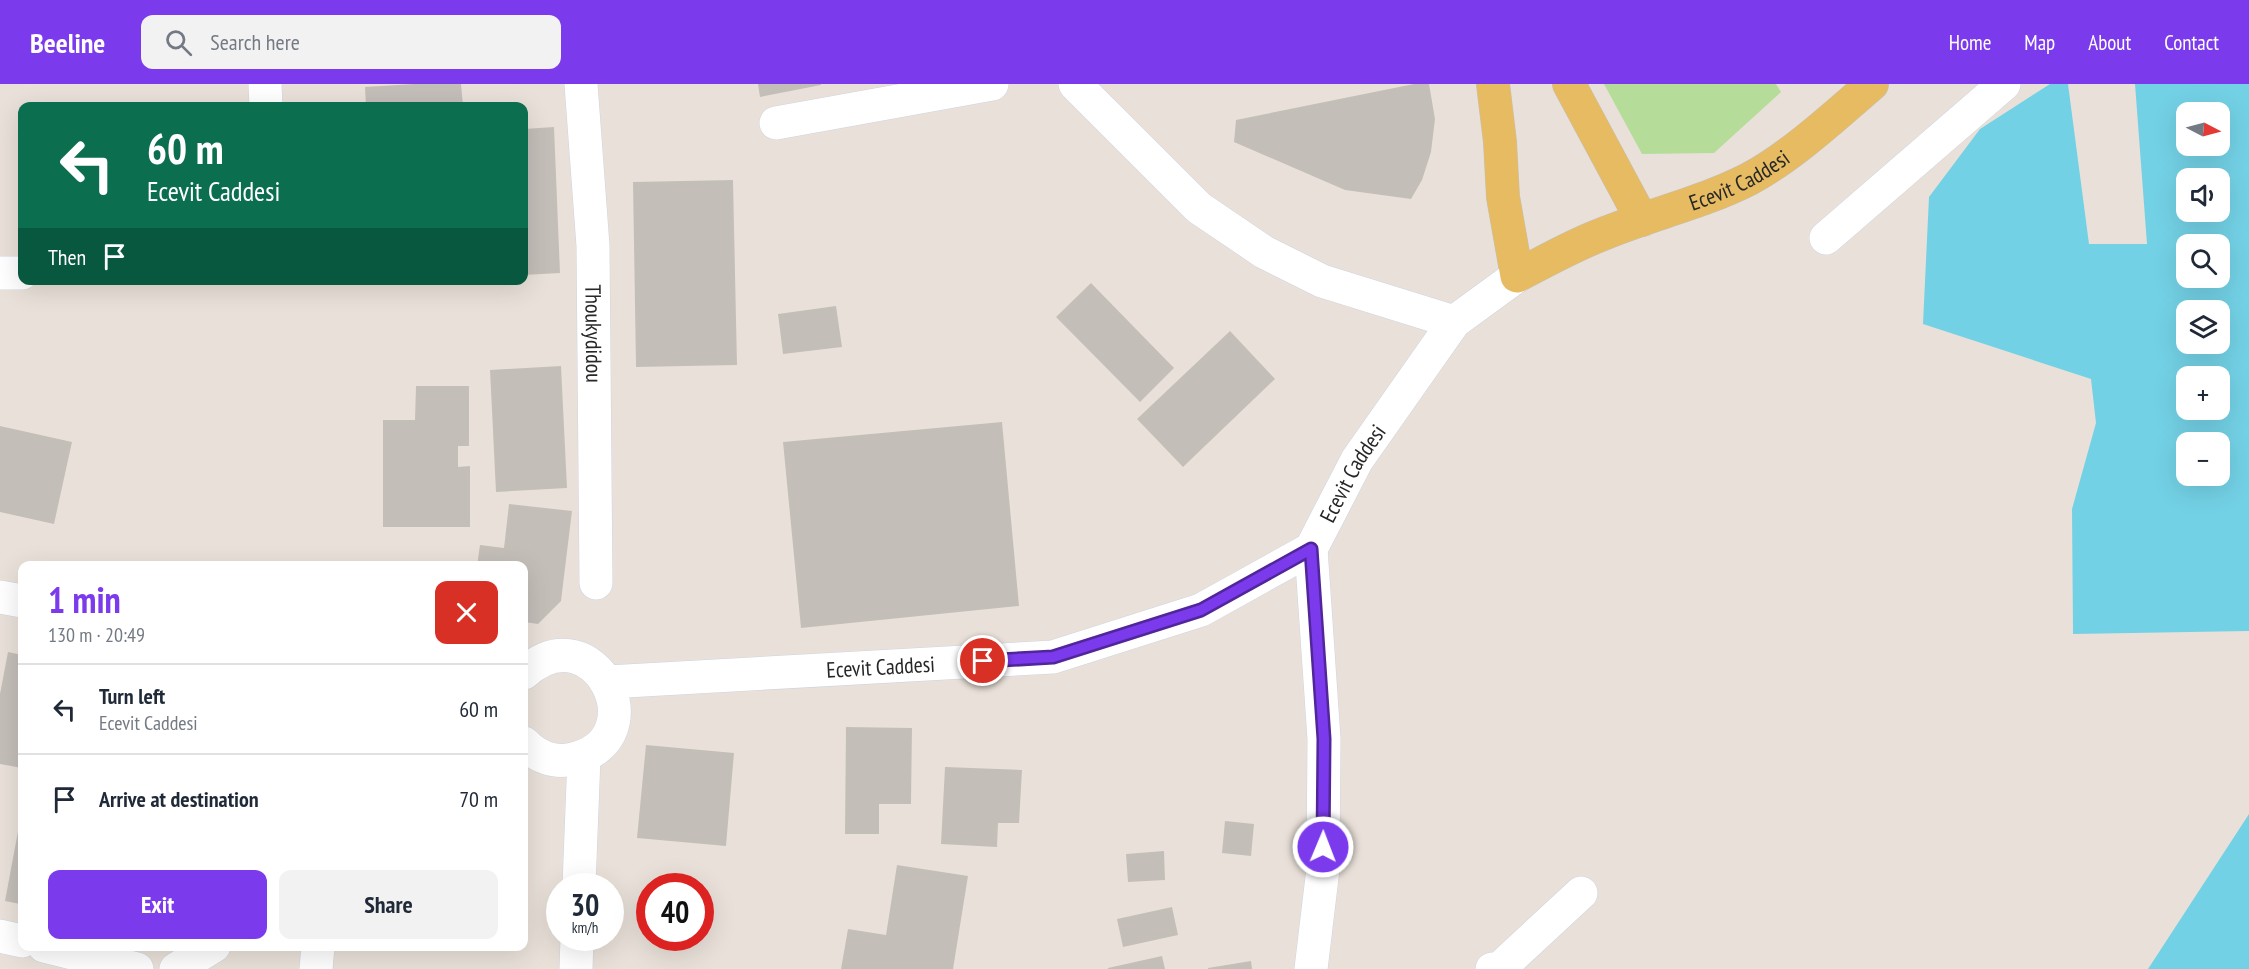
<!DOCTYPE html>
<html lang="en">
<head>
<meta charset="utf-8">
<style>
	body { margin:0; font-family:"PT Sans Narrow",sans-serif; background:#f2f2f3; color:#1f2937; height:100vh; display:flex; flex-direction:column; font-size:22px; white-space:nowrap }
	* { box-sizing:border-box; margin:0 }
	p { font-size:20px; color:#747a83 }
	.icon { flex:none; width:33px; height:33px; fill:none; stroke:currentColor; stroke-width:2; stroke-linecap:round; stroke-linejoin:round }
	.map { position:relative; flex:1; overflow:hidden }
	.panel { position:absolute; left:18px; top:477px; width:510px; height:390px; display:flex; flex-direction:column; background:#fff; border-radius:12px; box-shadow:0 6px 24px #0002 }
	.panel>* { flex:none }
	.guide { position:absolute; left:18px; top:18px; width:510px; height:183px; border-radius:12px; box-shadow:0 6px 24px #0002; background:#0b6e4f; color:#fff; overflow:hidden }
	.needle { width:39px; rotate:96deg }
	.controls { position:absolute; left:2176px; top:18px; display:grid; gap:12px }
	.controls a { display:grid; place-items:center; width:54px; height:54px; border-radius:12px; background:#fff; box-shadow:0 6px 24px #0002; font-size:30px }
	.speed { position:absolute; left:546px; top:789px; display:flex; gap:12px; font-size:30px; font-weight:700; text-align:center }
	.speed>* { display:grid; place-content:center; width:78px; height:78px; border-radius:50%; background:#fff; box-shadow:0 6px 24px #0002; line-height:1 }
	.speed small { font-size:15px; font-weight:400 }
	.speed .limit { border:9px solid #d22; background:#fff; color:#111 }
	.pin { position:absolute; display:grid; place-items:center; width:51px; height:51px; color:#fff; margin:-26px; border:3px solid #fff; border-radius:50%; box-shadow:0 2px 6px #0007 }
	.me { position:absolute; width:66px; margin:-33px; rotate:1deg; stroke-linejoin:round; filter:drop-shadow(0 0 4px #0008) }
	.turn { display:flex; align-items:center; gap:21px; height:126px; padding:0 30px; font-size:27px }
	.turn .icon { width:78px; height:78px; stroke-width:2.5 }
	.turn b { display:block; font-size:42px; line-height:51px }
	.then { display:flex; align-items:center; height:57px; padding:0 30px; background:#0003; gap:12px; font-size:22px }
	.round { display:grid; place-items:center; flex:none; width:63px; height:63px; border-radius:12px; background:#f2f2f3 }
	.summary { display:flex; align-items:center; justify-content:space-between; height:102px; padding:0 30px }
	h1 { font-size:36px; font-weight:700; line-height:45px; color:#7c3aed }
	.cta { display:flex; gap:12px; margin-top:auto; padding:12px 30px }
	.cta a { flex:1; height:69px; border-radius:12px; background:#7c3aed; color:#fff; font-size:24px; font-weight:700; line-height:69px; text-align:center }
	.cta a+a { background:#f2f2f3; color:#1f2937 }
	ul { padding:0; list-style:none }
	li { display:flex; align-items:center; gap:18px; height:90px; padding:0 30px; border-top:2px solid #e0e1e3 }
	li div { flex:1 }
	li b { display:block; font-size:22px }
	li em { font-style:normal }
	header { display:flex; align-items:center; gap:36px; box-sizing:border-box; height:84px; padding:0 30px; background:#7c3aed; color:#fff }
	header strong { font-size:28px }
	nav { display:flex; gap:33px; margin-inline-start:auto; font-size:21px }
	.search { width:420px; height:54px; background:#f2f2f3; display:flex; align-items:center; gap:15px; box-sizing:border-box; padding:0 21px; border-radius:12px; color:#747a83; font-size:22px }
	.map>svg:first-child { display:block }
	.green { fill:#b6dc99 }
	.water { fill:#73d1e5; fill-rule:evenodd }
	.building { fill:#c4beb9 }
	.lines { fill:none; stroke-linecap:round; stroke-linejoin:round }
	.minor-casing { stroke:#cfd4df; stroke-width:34 }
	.major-casing { stroke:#c3c3c3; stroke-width:34 }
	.minor { stroke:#fff; stroke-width:33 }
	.major { stroke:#e6bb62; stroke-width:33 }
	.route-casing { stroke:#51269a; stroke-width:15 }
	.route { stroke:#7c3aed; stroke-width:10 }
	.labels { text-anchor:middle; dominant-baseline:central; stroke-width:4.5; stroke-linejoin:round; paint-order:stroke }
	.street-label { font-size:22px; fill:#272727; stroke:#fff }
</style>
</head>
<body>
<header>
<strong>Beeline</strong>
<div class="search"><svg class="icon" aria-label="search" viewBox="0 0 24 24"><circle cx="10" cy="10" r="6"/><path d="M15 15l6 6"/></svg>Search here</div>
<nav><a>Home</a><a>Map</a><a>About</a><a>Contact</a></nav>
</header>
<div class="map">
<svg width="2249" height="885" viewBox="0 0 2249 885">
	<rect width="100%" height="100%" fill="#e9e1d9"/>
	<path class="green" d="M1604,0H1776L1781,8L1714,69L1642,70Z"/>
	<path class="water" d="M2050,0H2068L2089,160H2147L2135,0H2249V547L2073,550L2072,425L2096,339L2091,295L1923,240L1929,113L1980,45ZM2187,28H2220V62H2187ZM2187,94H2220V128H2187ZM2187,160H2220V194H2187ZM2187,226H2220V260H2187ZM2187,292H2220V326H2187ZM2187,358H2220V392H2187Z
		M2249,730V885H2148Z"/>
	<path class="building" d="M414,0H461L463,22H366L365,3Z
		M758,0H821V1L760,13Z
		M1414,0H1429L1435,35L1431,68L1422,96L1411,115L1345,106L1234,58L1236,36Z
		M554,43L560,189L524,191V45Z
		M733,96L737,281L636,283L633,98Z
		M1091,199L1174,284L1140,318L1056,233Z
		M836,222L842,263L783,270L778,230Z
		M1230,247L1275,295L1183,383L1137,335Z
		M561,282L567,404L496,408L490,286Z
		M416,302H469V362H458V383L470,382V443H383V336H415Z
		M1002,338L1019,522L801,544L783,358Z
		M0,342L72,358L54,440L0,428Z
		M509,420L572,427L561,517L538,540L524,538V482H477L480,461L504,464Z
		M8,568L22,571V684L0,680V610Z
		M846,643L912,644L911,720H879V750H845Z
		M646,661L734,669L726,762L637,754Z
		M945,683L1022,686L1019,739H998L997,763L941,760Z
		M1225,737L1254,740L1251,772L1222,769Z
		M19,742L22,743V833L18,832L20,820L5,817Z
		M1164,767L1165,796L1128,798L1126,770Z
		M897,781L968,792L953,885H841L848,845L886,851Z
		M1172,823L1178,851L1123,863L1117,835Z
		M1162,872L1165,885H1108V884Z
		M1251,877L1252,885H1208V884Z"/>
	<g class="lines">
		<defs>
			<g id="minor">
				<path d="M265,0L266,22"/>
				<path id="s1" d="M581,0L593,162L596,499"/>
				<path d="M1075,0L1199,124L1264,168L1322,197L1454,238"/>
				<path d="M776,39L992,0"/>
				<path d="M1826,154L2004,0"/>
				<path d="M0,189H22"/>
				<path d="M1311,465L1324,655L1323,785L1311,885"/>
				<path d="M0,513L22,517"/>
				<path d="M524,589C595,525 659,655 573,675C554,680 536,672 524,659"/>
				<path id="s2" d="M608,598L1053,573L1201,526L1311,465L1357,376L1454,238L1517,192"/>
				<path d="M579,802L584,673"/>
				<path d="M0,852L22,857"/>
				<path d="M44,862L137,885"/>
				<path d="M176,885L214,862"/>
				<path d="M316,885L318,862"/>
				<path d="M576,885L577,854"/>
				<path d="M1492,885L1500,884L1581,809"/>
			</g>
			<g id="major">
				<path id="s3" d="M1493,0L1500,58L1503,113L1517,192C1547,176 1576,160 1608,148C1655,129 1704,118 1749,95C1792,72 1836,31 1872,0"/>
				<path d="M1569,0L1642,136"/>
			</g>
		</defs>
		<use href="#minor" class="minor-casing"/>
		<use href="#major" class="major-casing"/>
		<use href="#minor" class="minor"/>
		<use href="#major" class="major"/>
	</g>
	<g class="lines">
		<defs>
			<path id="route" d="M983,577L1053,573L1201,526L1311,465L1324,655L1323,763"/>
		</defs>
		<use href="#route" class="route-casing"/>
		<use href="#route" class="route"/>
	</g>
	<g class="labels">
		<g class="street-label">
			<text stroke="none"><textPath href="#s3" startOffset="436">Ecevit Caddesi</textPath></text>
			<text stroke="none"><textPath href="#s1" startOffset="250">Thoukydidou</textPath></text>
			<text stroke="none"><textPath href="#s2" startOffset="813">Ecevit Caddesi</textPath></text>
			<text stroke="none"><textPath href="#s2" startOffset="273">Ecevit Caddesi</textPath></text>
		</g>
	</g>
</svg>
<div class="controls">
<a><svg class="needle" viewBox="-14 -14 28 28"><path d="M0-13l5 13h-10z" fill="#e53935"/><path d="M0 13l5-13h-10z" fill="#747a83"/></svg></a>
<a><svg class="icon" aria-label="sound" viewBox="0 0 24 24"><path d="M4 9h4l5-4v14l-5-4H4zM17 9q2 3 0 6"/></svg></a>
<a><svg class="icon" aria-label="search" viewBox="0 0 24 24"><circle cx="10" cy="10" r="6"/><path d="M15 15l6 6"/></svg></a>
<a><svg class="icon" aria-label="layers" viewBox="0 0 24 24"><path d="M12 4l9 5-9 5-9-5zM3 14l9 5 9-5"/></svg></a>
<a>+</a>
<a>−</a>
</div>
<div class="speed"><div>30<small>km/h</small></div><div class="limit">40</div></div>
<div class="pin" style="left:983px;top:577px;background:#d93025"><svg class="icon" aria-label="arrive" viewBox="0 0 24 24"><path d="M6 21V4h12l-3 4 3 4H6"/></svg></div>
<svg class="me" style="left:1323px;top:763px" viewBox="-20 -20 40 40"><circle r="17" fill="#7c3aed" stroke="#fff" stroke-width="3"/><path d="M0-11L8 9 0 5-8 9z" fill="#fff"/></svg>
<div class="guide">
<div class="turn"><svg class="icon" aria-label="left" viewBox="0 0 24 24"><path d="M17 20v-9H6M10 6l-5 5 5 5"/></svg><div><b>60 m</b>Ecevit Caddesi</div></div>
<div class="then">Then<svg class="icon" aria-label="arrive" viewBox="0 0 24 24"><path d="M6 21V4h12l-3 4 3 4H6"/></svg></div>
</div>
<section class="panel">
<div class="summary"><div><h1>1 min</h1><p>130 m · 20:49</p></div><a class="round" style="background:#d93025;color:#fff"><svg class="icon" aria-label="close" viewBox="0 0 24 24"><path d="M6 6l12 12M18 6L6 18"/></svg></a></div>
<ul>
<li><svg class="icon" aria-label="left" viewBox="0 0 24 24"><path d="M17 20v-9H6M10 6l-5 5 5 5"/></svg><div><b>Turn left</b><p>Ecevit Caddesi</p></div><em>60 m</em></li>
<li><svg class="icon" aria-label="arrive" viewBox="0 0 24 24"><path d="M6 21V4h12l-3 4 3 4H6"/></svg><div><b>Arrive at destination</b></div><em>70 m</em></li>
</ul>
<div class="cta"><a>Exit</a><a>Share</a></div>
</section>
</div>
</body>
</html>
